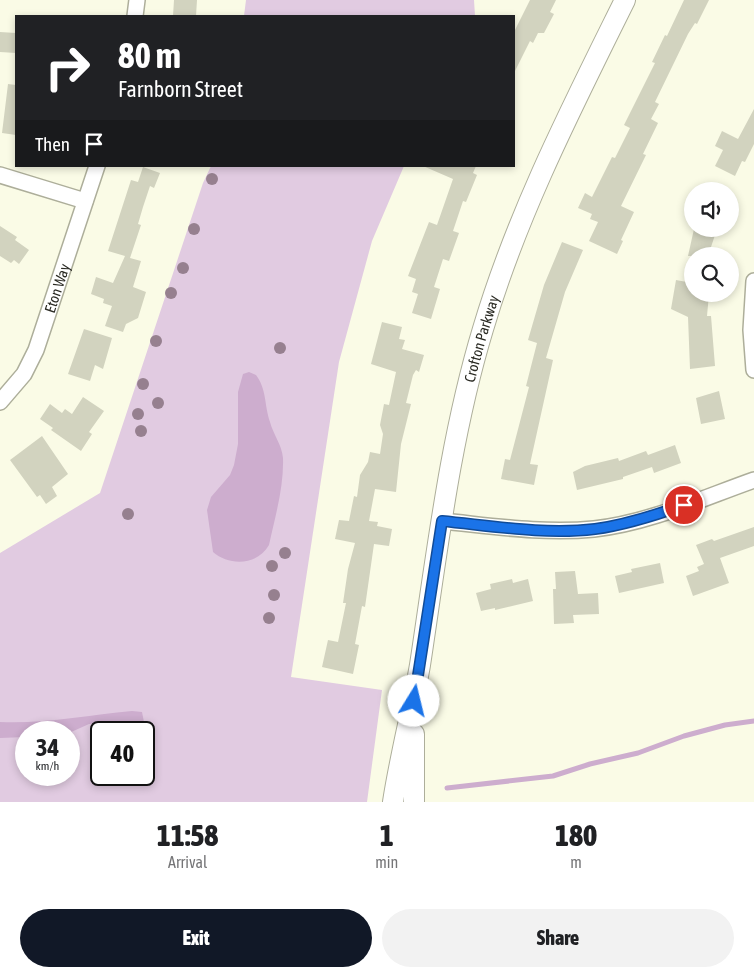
<!DOCTYPE html>
<html lang="en">
<head>
<meta charset="utf-8">
<style>
	body { margin:0; font-family:"Asap Condensed",sans-serif; background:#f2f2f2; color:#202124; height:100vh; display:flex; flex-direction:column; font-size:19px; white-space:nowrap }
	* { box-sizing:border-box; margin:0 }
	p { font-size:16px; color:#757577 }
	.icon { flex:none; width:28px; height:28px; fill:none; stroke:currentColor; stroke-width:2; stroke-linecap:round; stroke-linejoin:round }
	.map { position:relative; height:802px; overflow:hidden }
	.side { display:flex; flex-direction:column; background:#fff; flex:1 }
	.side>* { flex:none }
	.banner { position:absolute; left:15px; top:15px; width:500px; height:152px; border-radius:0px; box-shadow:0 2px 8px #0003; background:#202124; color:#fff; overflow:hidden }
	.buttons { position:absolute; left:684px; top:182px; display:grid; gap:10px }
	.buttons a { display:grid; place-items:center; width:55px; height:55px; border-radius:50%; background:#fff; box-shadow:0 2px 8px #0003; font-size:25px }
	.speed { position:absolute; left:15px; top:721px; display:flex; gap:10px; font-size:25px; font-weight:700; text-align:center }
	.speed>* { display:grid; place-content:center; width:65px; height:65px; border-radius:50%; background:#fff; box-shadow:0 2px 8px #0003; line-height:1 }
	.speed small { font-size:12px; font-weight:400 }
	.speed .limit { border:2px solid #111; border-radius:8px; background:#fff; color:#111 }
	.pin { position:absolute; display:grid; place-items:center; width:42px; height:42px; color:#fff; margin:-21px; border:2px solid #fff; border-radius:50%; box-shadow:0 1px 5px #0007 }
	.me { position:absolute; width:55px; margin:-28px; rotate:9deg; stroke-linejoin:round; filter:drop-shadow(0 0 4px #0008) }
	.turn { display:flex; align-items:center; gap:18px; height:105px; padding:0 20px; font-size:22px }
	.turn .icon { width:65px; height:65px; stroke-width:2.5 }
	.turn b { display:block; font-size:35px; line-height:42px }
	.then { display:flex; align-items:center; height:48px; padding:0 20px; background:#0003; gap:10px; font-size:19px }
	.eta { display:flex; justify-content:space-evenly; align-items:center; height:85px; text-align:center }
	.eta b { font-size:30px; font-weight:800; line-height:35px }
	.primary-button { display:flex; gap:10px; margin-top:auto; padding:10px 20px }
	.primary-button a { flex:1; height:58px; border-radius:30px; background:#111827; color:#fff; font-size:20px; font-weight:800; line-height:58px; text-align:center }
	.primary-button a+a { background:#f2f2f2; color:#202124 }
	.map>svg:first-child { display:block }
	.green { fill:#e1cbe1; fill-rule:evenodd }
	.water { fill:#cdadce }
	.lines { fill:none; stroke-linecap:round; stroke-linejoin:round }
	.stream { stroke:#cdadce; stroke-width:5 }
	.building { fill:#d2d3bf }
	.street-casing { stroke:#adae9a; stroke-width:18 }
	.secondary-casing { stroke:#adae9a; stroke-width:22 }
	.street { stroke:#fff; stroke-width:15 }
	.secondary { stroke:#fff; stroke-width:20 }
	.tree { fill:#96808f }
	.route-casing { stroke:#114b97; stroke-width:12 }
	.route { stroke:#1a73e8; stroke-width:9 }
	.labels { text-anchor:middle; dominant-baseline:central; stroke-width:4; stroke-linejoin:round; paint-order:stroke }
	.street-label { font-size:15px; fill:#2a2a23; stroke:#fff }
</style>
</head>
<body>
<div class="map">
<svg width="754" height="802" viewBox="0 0 754 802">
	<rect width="100%" height="100%" fill="#fafbe6"/>
	<path class="green" d="M246,0H474L475,16H244Z
		M211,166H404L372,241L339,362L291,677L382,690L367,802H0V553L100,493L203,183ZM26,732H69V775H26ZM101,732H144V775H101Z"/>
	<path class="water" d="M249,372L256,375C267,390 264,404 270,422C273,434 282,445 283,458C284,487 275,517 269,545C257,566 229,566 213,552L207,510L211,497L230,475L234,465L238,444V392L243,374Z
		M132,711L142,712L144,722L114,725L89,724L69,733L26,732V737L0,738V722C44,724 88,715 132,711Z"/>
	<g class="lines">
		<path class="stream" d="M447,788L553,776L590,764L638,753L684,736L725,725L754,721"/>
	</g>
	<path class="building" d="M174,0H197L196,16H173Z
		M530,0H556L550,12L554,14L544,33H538L533,43L530,41L514,73V32Z
		M684,0H709L697,24L695,23L688,34L655,102L659,104L651,119L658,123L643,154L646,155L621,206L634,212L621,240L623,241L617,254L589,241L598,222L590,219L592,214L578,208L585,193L592,197L612,157L615,158L630,128L624,125L655,63L652,62L665,35L667,36Z
		M0,32L16,33V53L0,52Z
		M8,84L16,85V135L2,133Z
		M754,109V144L745,162L742,161L735,176L715,166L723,150L715,146L722,131L738,139Z
		M423,166H476L473,173L477,175L466,202L463,201L453,231L459,233L449,261L443,259L434,287L440,289L431,319L412,313L418,294L412,292L416,279L408,276L429,222L437,225L453,179Z
		M143,167L160,173L154,188L150,186L143,207L138,224L141,225L130,258L141,261L133,287L146,292L138,318L126,324L123,332L105,326L112,306L103,303L104,299L91,294L96,277L113,283L125,256L108,251L131,180L138,182Z
		M0,226L17,237L15,240L29,250L19,264L14,260L11,263L0,256Z
		M694,229H717L708,256H688Z
		M562,242L583,250L565,292L546,358L553,360L530,464L538,465L534,485L501,479L505,459L510,460L529,387L526,386L537,343L528,340L544,285Z
		M676,280L692,283V294H709L707,316H711L715,366L690,369L688,317L671,309Z
		M382,322L402,327L399,339L405,340L402,349L424,355L419,372L416,370L413,375L406,403L411,404L401,444L396,492L375,489L369,521L378,522L377,526L392,529L389,546L374,544L365,607L362,606L355,644L359,645L353,674L322,667L328,640L338,642L346,603H343L348,569L355,543L335,539L339,520L349,521L354,496L357,497L360,475L368,462L370,452L380,454L383,434L380,425L384,404L389,405L396,372L371,364Z
		M84,329L112,338L103,369L95,365L90,381L68,374Z
		M719,391L725,419L701,424L696,398Z
		M83,397L104,411L89,432L92,434L81,451L51,430L53,428L40,419L50,404L62,413L65,409L72,414Z
		M42,436L68,474L52,487L57,496L46,504L40,495L37,497L10,460Z
		M675,445L681,463L654,473L652,467L623,477V479L577,490L573,472L585,466L618,458L619,461L646,451L648,455Z
		M754,527V546L720,558L729,583L693,596L686,576L699,571L697,567L704,564L696,545L712,539L714,541Z
		M660,563L664,583L619,593L615,576L632,572L631,569Z
		M575,571L578,594L598,593L599,614L573,615L574,623L554,624L553,589H556L555,572Z
		M512,579L513,583L528,579L533,601L495,610V608L481,611L476,593L491,589L490,584Z"/>
	<g class="lines">
		<defs>
			<g id="street">
				<path d="M135,16L137,0"/>
				<path d="M0,175L85,201"/>
				<path d="M754,281L751,330L754,370"/>
				<path id="s1" d="M0,402L24,374L36,350L97,166"/>
				<path d="M442,521C493,526 543,534 594,529C649,523 703,498 754,480"/>
			</g>
			<g id="secondary">
				<path d="M414,734V802"/>
				<path id="s2" d="M393,802C400,756 412,711 420,665C437,553 450,438 483,329C517,214 572,107 625,0"/>
			</g>
		</defs>
		<use href="#street" class="street-casing"/>
		<use href="#secondary" class="secondary-casing"/>
		<use href="#street" class="street"/>
		<use href="#secondary" class="secondary"/>
	</g>
	<g class="tree">
		<circle cx="212" cy="179" r="6"/>
		<circle cx="194" cy="229" r="6"/>
		<circle cx="183" cy="268" r="6"/>
		<circle cx="171" cy="293" r="6"/>
		<circle cx="156" cy="341" r="6"/>
		<circle cx="280" cy="348" r="6"/>
		<circle cx="143" cy="384" r="6"/>
		<circle cx="158" cy="403" r="6"/>
		<circle cx="138" cy="414" r="6"/>
		<circle cx="141" cy="431" r="6"/>
		<circle cx="128" cy="514" r="6"/>
		<circle cx="285" cy="553" r="6"/>
		<circle cx="272" cy="566" r="6"/>
		<circle cx="274" cy="595" r="6"/>
		<circle cx="269" cy="618" r="6"/>
	</g>
	<g class="lines">
		<defs>
			<path id="route" d="M414,701L442,521C493,526 545,535 595,529C625,525 656,515 684,505"/>
		</defs>
		<use href="#route" class="route-casing"/>
		<use href="#route" class="route"/>
	</g>
	<g class="labels">
		<g class="street-label">
			<text stroke="none"><textPath href="#s1" startOffset="129">Eton Way</textPath></text>
			<text stroke="none"><textPath href="#s2" startOffset="472">Crofton Parkway</textPath></text>
		</g>
	</g>
</svg>
<div class="buttons">
<a><svg class="icon" aria-label="sound" viewBox="0 0 24 24"><path d="M4 9h4l5-4v14l-5-4H4zM17 9q2 3 0 6"/></svg></a>
<a><svg class="icon" aria-label="search" viewBox="0 0 24 24"><circle cx="10" cy="10" r="6"/><path d="M15 15l6 6"/></svg></a>
</div>
<div class="speed"><div>34<small>km/h</small></div><div class="limit">40</div></div>
<div class="pin" style="left:684px;top:505px;background:#d93025"><svg class="icon" aria-label="arrive" viewBox="0 0 24 24"><path d="M6 21V4h12l-3 4 3 4H6"/></svg></div>
<svg class="me" style="left:414px;top:701px" viewBox="-20 -20 40 40"><circle r="19" fill="#fff"/><path d="M0-13L10 11 0 6-10 11z" fill="#1a73e8"/></svg>
<div class="banner">
<div class="turn"><svg class="icon" aria-label="right" viewBox="0 0 24 24"><path d="M7 20v-9h11M14 6l5 5-5 5"/></svg><div><b>80 m</b>Farnborn Street</div></div>
<div class="then">Then<svg class="icon" aria-label="arrive" viewBox="0 0 24 24"><path d="M6 21V4h12l-3 4 3 4H6"/></svg></div>
</div>
</div>
<section class="side">
<div class="eta">
<div><b>11:58</b><p>Arrival</p></div>
<div><b>1</b><p>min</p></div>
<div><b>180</b><p>m</p></div>
</div>
<div class="primary-button"><a>Exit</a><a>Share</a></div>
</section>
</body>
</html>
